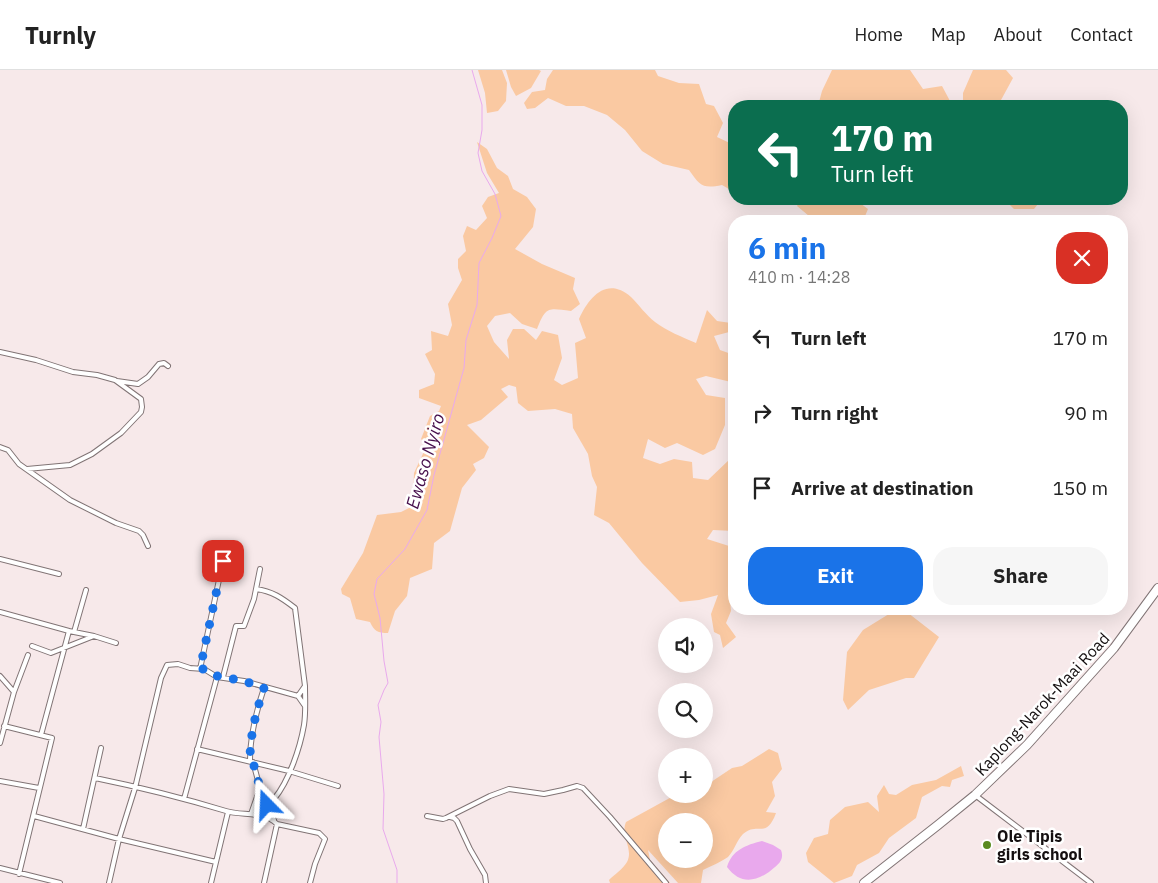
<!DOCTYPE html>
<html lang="en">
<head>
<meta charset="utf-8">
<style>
	body { margin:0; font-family:"IBM Plex Sans",sans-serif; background:#f6f6f6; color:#222; height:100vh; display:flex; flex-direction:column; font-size:19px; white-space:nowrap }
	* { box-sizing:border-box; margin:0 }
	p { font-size:16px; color:#767676 }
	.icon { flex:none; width:28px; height:28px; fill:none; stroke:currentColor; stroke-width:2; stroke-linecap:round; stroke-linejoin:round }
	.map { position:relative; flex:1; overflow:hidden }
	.details { position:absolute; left:728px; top:145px; width:400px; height:400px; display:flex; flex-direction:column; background:#fff; border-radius:20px; box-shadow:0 5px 20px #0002 }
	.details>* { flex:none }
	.guide { position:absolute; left:728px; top:30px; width:400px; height:105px; border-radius:20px; box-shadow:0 5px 20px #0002; background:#0b6e4f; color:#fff; overflow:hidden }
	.tools { position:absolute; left:658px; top:548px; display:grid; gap:10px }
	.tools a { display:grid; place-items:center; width:55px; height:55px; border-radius:50%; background:#fff; box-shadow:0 5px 20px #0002; font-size:25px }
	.pin { position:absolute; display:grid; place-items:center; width:42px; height:42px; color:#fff; margin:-21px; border-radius:10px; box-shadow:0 2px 8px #0006 }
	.me { position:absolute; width:55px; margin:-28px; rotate:339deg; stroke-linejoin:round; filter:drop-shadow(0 0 4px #0008) }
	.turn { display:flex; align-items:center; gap:18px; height:105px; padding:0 20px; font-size:22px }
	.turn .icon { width:65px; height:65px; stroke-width:2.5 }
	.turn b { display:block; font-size:35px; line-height:42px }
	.round { display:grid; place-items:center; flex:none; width:52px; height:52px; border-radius:20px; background:#f6f6f6 }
	.headline { display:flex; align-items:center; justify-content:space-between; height:85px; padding:0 20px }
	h1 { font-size:30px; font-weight:700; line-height:38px; color:#1a73e8 }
	.cta { display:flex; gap:10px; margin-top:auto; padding:10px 20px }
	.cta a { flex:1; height:58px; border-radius:20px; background:#1a73e8; color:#fff; font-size:20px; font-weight:700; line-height:58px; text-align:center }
	.cta a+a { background:#f6f6f6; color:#222 }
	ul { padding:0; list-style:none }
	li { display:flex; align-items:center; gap:15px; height:75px; padding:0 20px }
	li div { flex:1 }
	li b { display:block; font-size:19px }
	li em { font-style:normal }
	header { display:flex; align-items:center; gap:30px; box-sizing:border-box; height:70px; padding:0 25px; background:#fff; border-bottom:1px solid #e0e0e0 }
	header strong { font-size:24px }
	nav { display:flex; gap:28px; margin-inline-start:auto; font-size:18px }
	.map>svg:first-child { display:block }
	.green { fill:#fac9a2; fill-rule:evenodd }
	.water { fill:#e9a9ed }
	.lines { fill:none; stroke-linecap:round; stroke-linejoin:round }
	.stream { stroke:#e9a9ed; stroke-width:1 }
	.street-casing { stroke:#817475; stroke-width:6 }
	.highway-casing { stroke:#817475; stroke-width:10 }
	.street { stroke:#fff; stroke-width:4 }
	.highway { stroke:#fff; stroke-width:8 }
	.route { stroke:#1a73e8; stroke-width:9; stroke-dasharray:0 16.2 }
	.poi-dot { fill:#598a20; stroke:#fff; stroke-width:2 }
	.labels { text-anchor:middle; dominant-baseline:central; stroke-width:5; stroke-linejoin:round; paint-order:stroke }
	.street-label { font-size:16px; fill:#140f10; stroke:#fff }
	.poi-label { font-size:16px; font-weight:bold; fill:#140f10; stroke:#fff; text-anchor:start }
	.water-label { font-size:18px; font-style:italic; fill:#460e4b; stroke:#fff }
</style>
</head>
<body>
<header>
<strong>Turnly</strong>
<nav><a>Home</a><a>Map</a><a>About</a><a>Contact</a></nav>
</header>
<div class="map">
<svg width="1158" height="813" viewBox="0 0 1158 813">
	<rect width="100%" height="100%" fill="#f7e9ea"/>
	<path class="green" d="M478,0H502L507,13L506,31L498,41L487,43L485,23Z
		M506,0H539L541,1L531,18L516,26L511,17Z
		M553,0H655L658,6L679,13L699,14L706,34L714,36L723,53L717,67L734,75V122L722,115C703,119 700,116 689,100L663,94L642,81L625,60L607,45L584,36H566L548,28L535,38L527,39L524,33L532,22L545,20L547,9Z
		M832,0H910L923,19L942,16L950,31L949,36H818L822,21Z
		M973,0H1006L1013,8L1001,30L990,36H963V23Z
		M477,72L487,79L497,98L508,106L513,119L527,127L536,139L533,157L515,179L542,194L575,208L573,219L580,234L571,241C548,238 546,236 537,259L522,254L510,243L495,246L487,256L494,272L509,289L507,270L513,259H524L536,270L542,261L558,265L562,288L554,310L562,315L578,308L575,273L586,268L579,249C589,227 607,206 631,227C639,235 646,245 655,252C667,261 682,267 696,273L707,240L717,251L731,253L733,261L714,266L720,280L734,285V307L731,312L706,306L696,309L706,325L725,328V355L715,379L703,385L677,373L665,378L648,369L643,388L660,394L674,389L692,392L693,408L708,410L730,389L734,391V461L713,460L707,469L729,476C733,490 739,518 730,530L731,541L726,553L736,567L723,578L720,565L714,562L711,544L718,525L699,530L680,532L642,493L609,453L594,445L597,417L592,406L588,384L573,358L572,344L555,339L528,341L518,333L516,317L509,315L501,319L508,327L481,350L467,355L489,377L484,388L473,394L476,400L462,418L450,461L434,473L432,499L410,508L407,526L395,541L388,563C378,563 374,561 370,552L356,549L350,528L342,524L341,519L363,483L377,445L401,442L409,438L413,428L414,403L427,375L421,369L430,346L439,341L441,336L419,328V320L434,314L435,304L425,284L432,280L431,261L448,266L452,255L448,234L462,210L458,198V189L466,181L463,166L467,156L476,160L487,148L482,136L488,127L499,123L487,103Z
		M801,129H859L856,130L868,139L863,151H815L797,136Z
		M1004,129H1042L1034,139H1014Z
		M897,539H903L939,567L914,608H906L869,620L848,640L843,630L847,582L863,560Z
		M769,679L778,683L782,699L772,712L775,726L766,742L776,743C766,770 758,751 743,764C737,770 734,781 728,787C721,792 711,796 703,800L701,813H678L648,780L650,790L670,813H610L609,810C614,805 623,799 627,792C634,779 620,766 626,752L677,724H704V712H711L732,698L742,696ZM666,751H704V789H666Z
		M961,696L964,706L952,710L950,717L942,716L922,727L916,748L889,768L879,783L857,795L852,806L834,813L808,792L806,783L814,768L828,764L830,750L845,737L868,732L879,742L877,726L884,715L889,724L896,725L912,715L936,710Z"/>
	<path class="water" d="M762,771L773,775L781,780C785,791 777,795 769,802C753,813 739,813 727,797C732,780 746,775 762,771Z"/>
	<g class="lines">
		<path class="stream" d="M397,813V800L383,759L384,724L379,667L381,652L378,635L384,620L388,613L384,591L380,548L374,524L377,509L405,479L427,440L434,405L464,298L466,270L477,235L479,193L492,168L501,146L495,124L482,101L478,83L482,60V35L472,0"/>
		<defs>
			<path id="street" d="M0,282L36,290L73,302L97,305L115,310L141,329L142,337L141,342L121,363L92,384L70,395L27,399
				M117,311L138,314L148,307L159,294L164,293L168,296
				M0,377L8,380L19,394L70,430L116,453L139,461L143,465L148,476
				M0,489L59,504
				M256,519C272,521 282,528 295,538L305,616L298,626
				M0,542L69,561L41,665
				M69,561L94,566L116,573
				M74,562L86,520
				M32,576L51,583L94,566
				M200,599L223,491
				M0,606L14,622L0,673
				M223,607L236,556H244L254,529L260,499
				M14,622L28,585
				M4,656L52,668L19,804
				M197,679L289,701L338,716
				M250,690C250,665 256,642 264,618
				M95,708C139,717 183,728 226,741C242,746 264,741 277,754L264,813
				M0,711L39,718
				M260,718L274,750
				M975,725L1091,813
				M184,729L217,607
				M251,744C260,740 268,737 274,729C289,711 300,678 304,655C306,642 305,629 305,616
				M251,744L260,718L253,692
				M34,746L119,769L216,792
				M427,746L443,749L446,748L490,726L509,719L544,724L563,720L577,716L583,718L610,747L666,813
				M450,747L454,748L457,751L470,779L485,805L486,813
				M277,754L319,763L325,769L315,794L310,813
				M83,759L101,678
				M0,798L60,813
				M109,813L119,769L135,718L161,608L167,595L178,594L190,598L204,599L217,607L244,611L298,626L305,636
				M211,813L228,742"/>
			<path id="highway" d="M864,813L938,755L975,725L1027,675L1114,578L1158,518"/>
		</defs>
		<use href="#street" class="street-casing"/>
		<use href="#highway" class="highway-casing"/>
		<use href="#street" class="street"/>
		<use href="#highway" class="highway"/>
	</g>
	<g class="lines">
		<path class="route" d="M223,491L200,599H204L217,606L244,611L264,618C256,642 250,665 250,690L253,692L260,718L267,735"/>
	</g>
	<circle class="poi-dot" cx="987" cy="775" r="5"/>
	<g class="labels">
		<g class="street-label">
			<text transform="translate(1042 634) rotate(-47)">Kaplong-Narok-Maai Road</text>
		</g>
		<g class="poi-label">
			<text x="997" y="766">Ole Tipis<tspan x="997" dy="18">girls school</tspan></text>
		</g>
		<g class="water-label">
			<text transform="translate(425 391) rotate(-74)">Ewaso Nyiro</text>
		</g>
	</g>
</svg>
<div class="tools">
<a><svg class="icon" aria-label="sound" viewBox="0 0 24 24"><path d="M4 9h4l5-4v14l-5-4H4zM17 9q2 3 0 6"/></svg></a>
<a><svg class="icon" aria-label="search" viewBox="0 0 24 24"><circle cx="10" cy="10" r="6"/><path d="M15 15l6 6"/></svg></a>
<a>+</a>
<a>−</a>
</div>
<div class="pin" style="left:223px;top:491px;background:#d93025"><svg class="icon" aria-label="arrive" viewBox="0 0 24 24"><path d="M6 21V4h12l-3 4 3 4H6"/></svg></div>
<svg class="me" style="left:267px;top:735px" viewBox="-20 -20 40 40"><path d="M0-17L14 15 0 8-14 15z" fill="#1a73e8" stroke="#fff" stroke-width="4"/></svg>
<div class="guide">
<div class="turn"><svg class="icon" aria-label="left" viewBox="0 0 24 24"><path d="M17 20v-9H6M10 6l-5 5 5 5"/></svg><div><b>170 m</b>Turn left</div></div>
</div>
<section class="details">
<div class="headline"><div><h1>6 min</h1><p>410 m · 14:28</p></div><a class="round" style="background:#d93025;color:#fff"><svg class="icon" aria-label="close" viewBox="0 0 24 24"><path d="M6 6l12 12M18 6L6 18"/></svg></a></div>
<ul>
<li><svg class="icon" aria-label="left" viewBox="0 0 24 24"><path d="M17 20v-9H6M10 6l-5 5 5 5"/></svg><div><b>Turn left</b></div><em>170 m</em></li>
<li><svg class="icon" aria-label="right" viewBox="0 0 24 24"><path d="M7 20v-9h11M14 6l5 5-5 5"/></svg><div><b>Turn right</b></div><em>90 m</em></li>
<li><svg class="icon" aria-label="arrive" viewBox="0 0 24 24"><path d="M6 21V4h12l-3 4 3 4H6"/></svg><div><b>Arrive at destination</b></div><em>150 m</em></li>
</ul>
<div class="cta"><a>Exit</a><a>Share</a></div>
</section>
</div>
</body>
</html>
